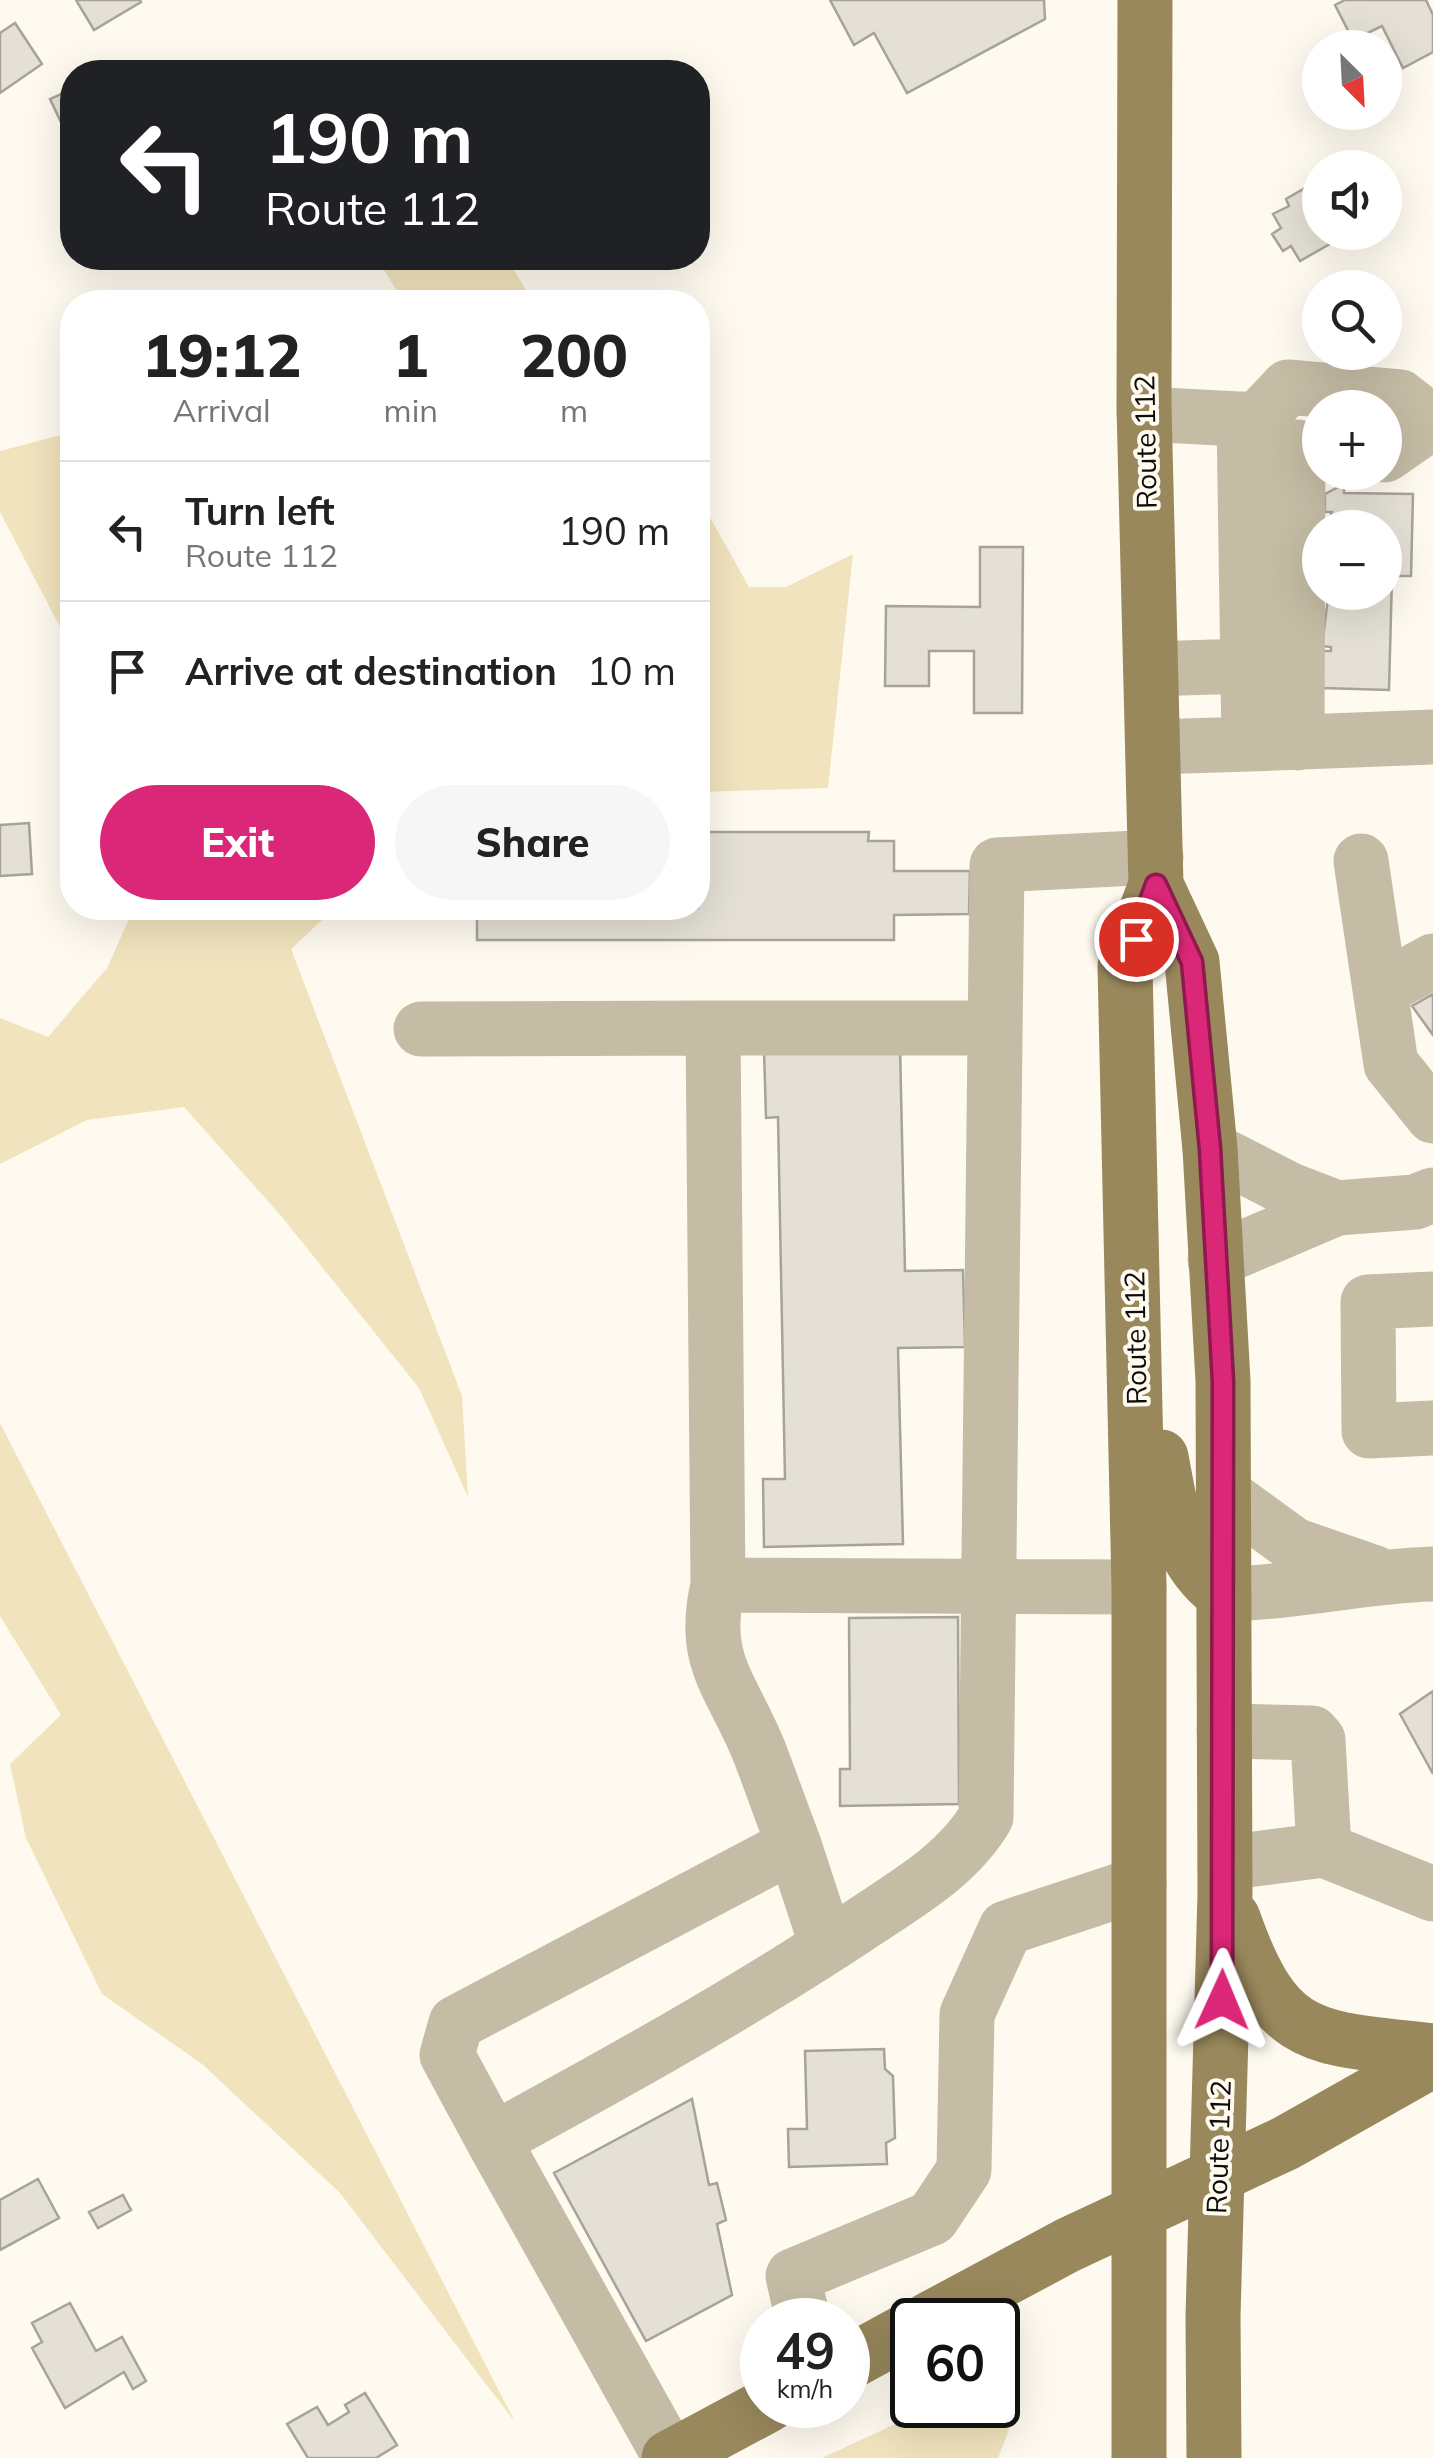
<!DOCTYPE html>
<html lang="en">
<head>
<meta charset="utf-8">
<style>
	body { margin:0; font-family:Mulish,sans-serif; background:#f6f6f6; color:#222; height:100vh; display:flex; flex-direction:column; font-size:38px; white-space:nowrap }
	* { box-sizing:border-box; margin:0 }
	p { font-size:32px; color:#767676 }
	.icon { flex:none; width:55px; height:55px; fill:none; stroke:currentColor; stroke-width:2; stroke-linecap:round; stroke-linejoin:round }
	.map { position:relative; flex:1; overflow:hidden }
	.details { position:absolute; left:60px; top:290px; width:650px; height:630px; display:flex; flex-direction:column; background:#fff; border-radius:40px; box-shadow:0 10px 40px #0002 }
	.details>* { flex:none }
	.guide { position:absolute; left:60px; top:60px; width:650px; height:210px; border-radius:40px; box-shadow:0 10px 40px #0002; background:#202124; color:#fff; overflow:hidden }
	.needle { width:65px; rotate:156deg }
	.controls { position:absolute; left:1302px; top:30px; display:grid; gap:20px }
	.controls a { display:grid; place-items:center; width:100px; height:100px; border-radius:50%; background:#fff; box-shadow:0 10px 40px #0002; font-size:50px }
	.speed { position:absolute; left:740px; top:2298px; display:flex; gap:20px; font-size:50px; font-weight:700; text-align:center }
	.speed>* { display:grid; place-content:center; width:130px; height:130px; border-radius:50%; background:#fff; box-shadow:0 10px 40px #0002; line-height:1 }
	.speed small { font-size:25px; font-weight:400 }
	.speed .limit { border:5px solid #111; border-radius:15px; background:#fff; color:#111 }
	.pin { position:absolute; display:grid; place-items:center; width:85px; height:85px; color:#fff; margin:-42px; border:5px solid #fff; border-radius:50%; box-shadow:0 2px 10px #0007 }
	.me { position:absolute; width:110px; margin:-55px; rotate:1deg; stroke-linejoin:round; filter:drop-shadow(0 0 8px #0008) }
	.turn { display:flex; align-items:center; gap:35px; height:210px; padding:0 40px; font-size:45px }
	.turn .icon { width:130px; height:130px; stroke-width:2.5 }
	.turn b { display:block; font-size:70px; line-height:85px }
	.eta { display:flex; justify-content:space-evenly; align-items:center; height:170px; text-align:center }
	.eta b { font-size:60px; font-weight:800; line-height:70px }
	.button { display:flex; gap:20px; margin-top:auto; padding:20px 40px }
	.button a { flex:1; height:115px; border-radius:60px; background:#db2777; color:#fff; font-size:40px; font-weight:800; line-height:115px; text-align:center }
	.button a+a { background:#f6f6f6; color:#222 }
	ul { padding:0; list-style:none }
	li { display:flex; align-items:center; gap:30px; height:140px; padding:0 40px; border-top:2px solid #e0e0e0 }
	li div { flex:1 }
	li b { display:block; font-size:38px }
	li em { font-style:normal }
	.map>svg:first-child { display:block }
	.green { fill:#f1e3bd }
	.building { fill:#e4e0d5; stroke:#a7a399; stroke-width:2.5 }
	.lines { fill:none; stroke-linecap:round; stroke-linejoin:round }
	.minor { stroke:#c5bca5; stroke-width:55 }
	.major { stroke:#99885c; stroke-width:55 }
	.route-casing { stroke:#8e194d; stroke-width:25 }
	.route { stroke:#db2777; stroke-width:18 }
	.labels { text-anchor:middle; dominant-baseline:central; stroke-width:8; stroke-linejoin:round; paint-order:stroke }
	.street-label { font-size:28px; fill:#0d0c09; stroke:#fefaef }
</style>
</head>
<body>
<div class="map">
<svg width="1433" height="2458" viewBox="0 0 1433 2458">
	<rect width="100%" height="100%" fill="#fefaef"/>
	<path class="green" d="M377,258H507L533,302H403Z
		M72,432V650L0,512V451Z
		M698,496L749,587H786L853,554L828,788L698,792Z
		M134,908H335L291,949L462,1396L468,1497L419,1388L282,1217L184,1107L87,1120L0,1164V1018L48,1037L107,968Z
		M0,1423L515,2422L340,2193L202,2064L102,1994L26,1838L10,1764L61,1715L0,1616Z
		M998,2400L1013,2419L998,2458H822L936,2405H998Z"/>
	<path class="building" d="M76,0H140L141,2L94,30Z
		M830,0H1044L1045,19L907,93L874,33L854,45Z
		M1345,0H1426L1433,15V52L1403,68L1382,26L1353,40L1335,5Z
		M15,23L42,64L0,93V33Z
		M72,89V135L68,137L50,99Z
		M1305,188L1309,195L1320,188V232L1344,236L1300,261L1291,246L1283,251L1272,234L1281,228L1273,214L1289,206L1286,199Z
		M1344,484V493L1413,494L1411,576H1392L1389,690L1322,688L1323,651H1331V647L1322,646L1328,598H1320V592H1385V528H1326L1332,512H1325V494Z
		M980,547H1023L1022,713H974V651H929V686H885L886,606L980,607Z
		M29,823L32,874L0,876V825Z
		M698,832H869L868,841H894V871H970L969,914L894,915V940H477V908H698Z
		M1433,994V1035L1412,1006Z
		M900,1047L905,1271L963,1270L965,1347L898,1348L903,1544L764,1547L763,1479H785L778,1117L766,1118L764,1050Z
		M958,1617L959,1804L840,1806V1769H850L849,1618Z
		M1433,1691V1774L1400,1714Z
		M884,2049L885,2069L893,2076L895,2138L886,2143L887,2164L789,2167L788,2129H807L805,2051Z
		M692,2099L709,2185L717,2183L726,2220L717,2224L732,2295L646,2341L554,2173Z
		M38,2179L59,2218L0,2250V2200Z
		M123,2195L131,2210L98,2228L89,2212Z
		M70,2303L96,2351L122,2337L146,2381L133,2389L124,2372L65,2408L32,2348L42,2342L32,2323Z
		M365,2393L397,2445L376,2458H308L287,2424L317,2407L328,2425L349,2412L345,2405Z"/>
	<g class="lines">
		<path class="minor" d="M1144,414L1257,420L1288,387L1400,397L1433,423
			M1244,419L1249,744L1433,737
			M1385,455L1431,423
			M1151,669L1246,666
			M1297,743L1298,447
			M1153,747L1249,744
			M1361,861L1391,1064L1433,1116
			M1380,990L1433,961
			M994,1028H713L718,1585L1139,1587
			M421,1029L713,1028
			M1210,1149L1290,1190L1337,1208
			M1215,1260L1337,1208L1415,1202L1433,1195
			M1433,1299L1368,1302L1369,1431L1433,1428
			M1224,1494L1294,1545L1375,1573
			M718,1585C700,1662 732,1684 759,1751C771,1782 782,1814 794,1845
			M1223,1594C1294,1593 1362,1576 1433,1574
			M1224,1731L1312,1733L1318,1740L1324,1850
			M1225,1863L1324,1850L1433,1894
			M493,2140L447,2055L456,2023L794,1845L827,1946
			M803,2320L793,2276L932,2218L964,2170L967,2014L1006,1928L1139,1884
			M670,2457L493,2140C616,2073 737,2006 854,1929C901,1897 956,1868 986,1817L997,865L1156,857"/>
		<path class="major" d="M1156,885L1192,962L1210,1149L1223,1381L1225,1894L1213,2316L1214,2458
			M1161,1457C1171,1510 1177,1560 1223,1594
			M1233,1918C1277,2044 1312,2037 1433,2051
			M928,2320L1068,2245L1286,2143L1433,2060
			M848,2363L912,2328
			M669,2458L768,2405
			M1139,2458V1587L1125,966L1156,885L1144,407L1145,0"/>
	</g>
	<g class="lines">
		<defs>
			<path id="route" d="M1136,939L1156,885L1192,962L1210,1149L1223,1382L1222,2000"/>
		</defs>
		<use href="#route" class="route-casing"/>
		<use href="#route" class="route"/>
	</g>
	<g class="labels">
		<g class="street-label">
			<text transform="translate(1145 442) rotate(-91)">Route 112</text>
			<text transform="translate(1135 1338) rotate(-91)">Route 112</text>
			<text transform="translate(1218 2147) rotate(-88)">Route 112</text>
		</g>
	</g>
</svg>
<div class="controls">
<a><svg class="needle" viewBox="-14 -14 28 28"><path d="M0-13l5 13h-10z" fill="#e53935"/><path d="M0 13l5-13h-10z" fill="#767676"/></svg></a>
<a><svg class="icon" aria-label="sound" viewBox="0 0 24 24"><path d="M4 9h4l5-4v14l-5-4H4zM17 9q2 3 0 6"/></svg></a>
<a><svg class="icon" aria-label="search" viewBox="0 0 24 24"><circle cx="10" cy="10" r="6"/><path d="M15 15l6 6"/></svg></a>
<a>+</a>
<a>−</a>
</div>
<div class="speed"><div>49<small>km/h</small></div><div class="limit">60</div></div>
<div class="pin" style="left:1136px;top:939px;background:#d93025"><svg class="icon" aria-label="arrive" viewBox="0 0 24 24"><path d="M6 21V4h12l-3 4 3 4H6"/></svg></div>
<svg class="me" style="left:1222px;top:2000px" viewBox="-20 -20 40 40"><path d="M0-17L14 15 0 8-14 15z" fill="#db2777" stroke="#fff" stroke-width="4"/></svg>
<div class="guide">
<div class="turn"><svg class="icon" aria-label="left" viewBox="0 0 24 24"><path d="M17 20v-9H6M10 6l-5 5 5 5"/></svg><div><b>190 m</b>Route 112</div></div>
</div>
<section class="details">
<div class="eta">
<div><b>19:12</b><p>Arrival</p></div>
<div><b>1</b><p>min</p></div>
<div><b>200</b><p>m</p></div>
</div>
<ul>
<li><svg class="icon" aria-label="left" viewBox="0 0 24 24"><path d="M17 20v-9H6M10 6l-5 5 5 5"/></svg><div><b>Turn left</b><p>Route 112</p></div><em>190 m</em></li>
<li><svg class="icon" aria-label="arrive" viewBox="0 0 24 24"><path d="M6 21V4h12l-3 4 3 4H6"/></svg><div><b>Arrive at destination</b></div><em>10 m</em></li>
</ul>
<div class="button"><a>Exit</a><a>Share</a></div>
</section>
</div>
</body>
</html>
